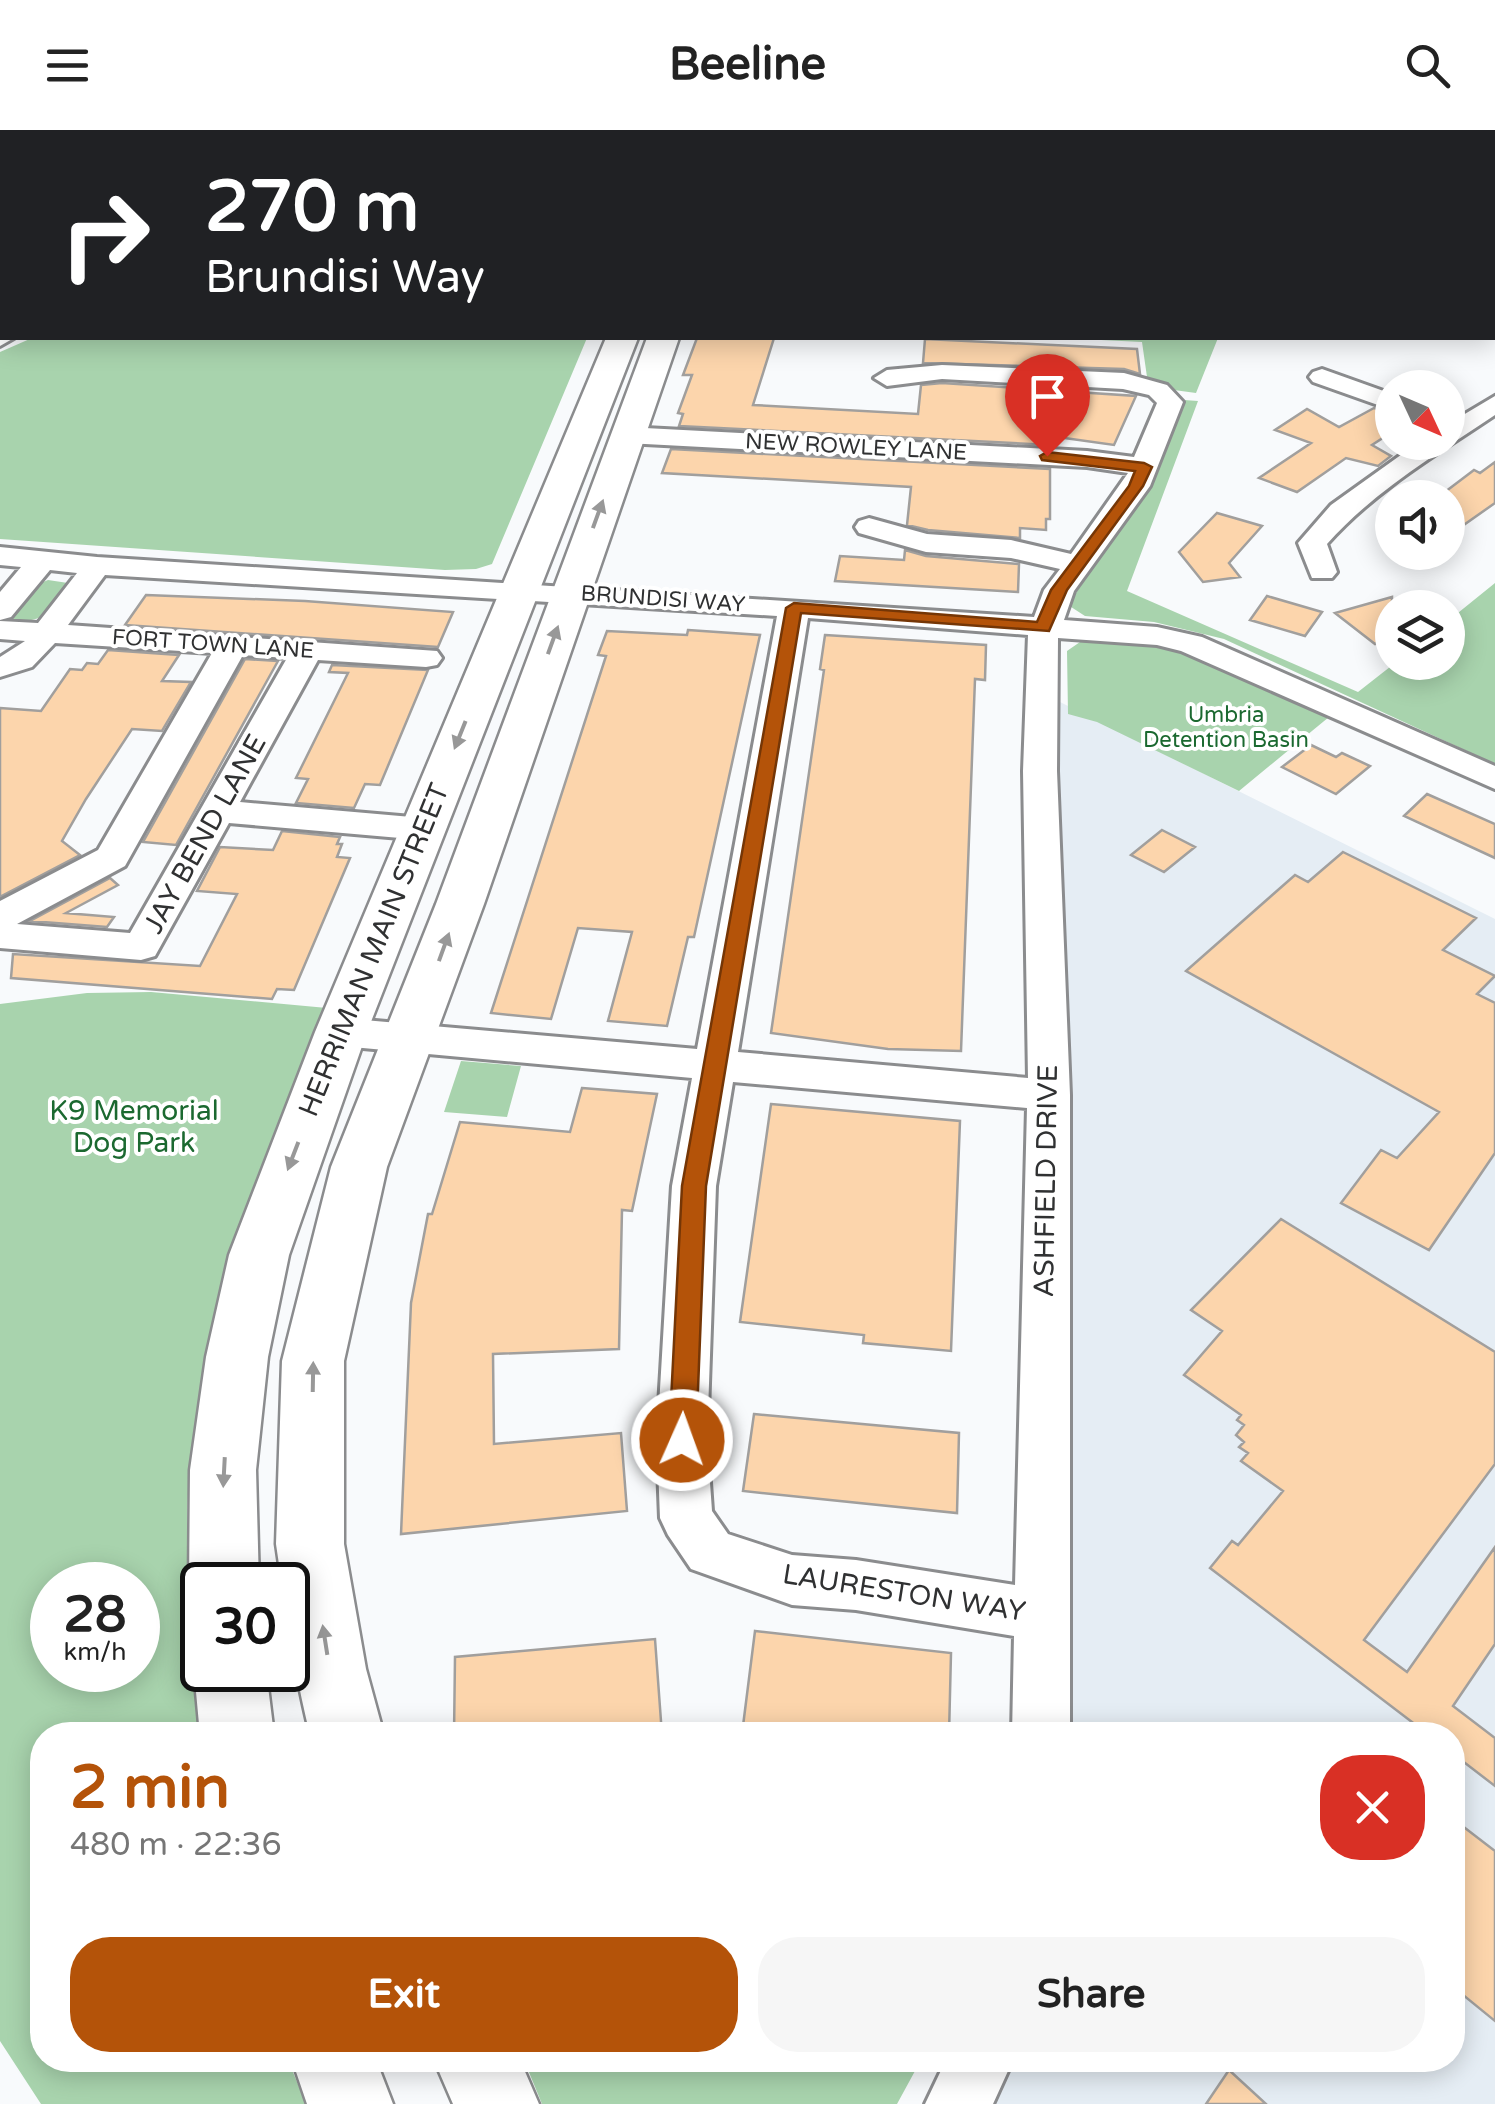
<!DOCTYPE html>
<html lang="en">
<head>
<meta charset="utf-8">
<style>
	body { margin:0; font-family:"Varela Round",sans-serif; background:#f6f6f6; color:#222; height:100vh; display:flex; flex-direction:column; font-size:38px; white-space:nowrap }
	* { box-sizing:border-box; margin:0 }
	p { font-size:32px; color:#767676 }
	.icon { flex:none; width:55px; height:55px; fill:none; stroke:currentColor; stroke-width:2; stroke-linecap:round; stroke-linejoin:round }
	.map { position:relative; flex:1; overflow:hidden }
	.drawer { position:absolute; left:30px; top:1592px; width:1435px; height:350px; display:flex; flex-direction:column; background:#fff; border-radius:40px; box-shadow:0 5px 25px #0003 }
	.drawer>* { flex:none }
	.hud { position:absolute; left:0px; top:0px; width:1495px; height:210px; box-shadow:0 5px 25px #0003; background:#202124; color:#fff; overflow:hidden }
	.needle { width:65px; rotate:134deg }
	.fabs { position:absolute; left:1375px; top:240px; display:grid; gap:20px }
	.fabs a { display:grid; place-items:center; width:90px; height:90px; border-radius:50%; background:#fff; box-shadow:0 5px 25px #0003; font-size:50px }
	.speed { position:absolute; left:30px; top:1432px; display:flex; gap:20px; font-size:50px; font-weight:700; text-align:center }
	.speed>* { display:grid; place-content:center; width:130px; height:130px; border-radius:50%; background:#fff; box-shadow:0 5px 25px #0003; line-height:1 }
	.speed small { font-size:25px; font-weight:400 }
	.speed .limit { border:5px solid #111; border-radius:15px; background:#fff; color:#111 }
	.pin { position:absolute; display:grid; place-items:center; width:85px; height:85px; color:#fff; margin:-102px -42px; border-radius:50% 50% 50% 0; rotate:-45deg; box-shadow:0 0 10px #0007 }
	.pin .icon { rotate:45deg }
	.me { position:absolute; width:110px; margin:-55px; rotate:2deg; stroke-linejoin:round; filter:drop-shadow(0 0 8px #0008) }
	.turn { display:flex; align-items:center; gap:35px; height:210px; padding:0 40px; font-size:45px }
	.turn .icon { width:130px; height:130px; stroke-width:2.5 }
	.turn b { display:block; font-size:70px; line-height:85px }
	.round { display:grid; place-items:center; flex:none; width:105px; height:105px; border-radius:40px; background:#f6f6f6 }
	.head { display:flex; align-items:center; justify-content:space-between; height:170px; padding:0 40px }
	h1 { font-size:60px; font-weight:800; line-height:75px; color:#b45309 }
	.action { display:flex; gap:20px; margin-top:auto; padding:20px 40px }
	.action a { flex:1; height:115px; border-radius:40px; background:#b45309; color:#fff; font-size:40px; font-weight:800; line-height:115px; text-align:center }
	.action a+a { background:#f6f6f6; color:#222 }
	header { display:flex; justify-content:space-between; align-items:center; height:130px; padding:0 40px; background:#fff; font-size:45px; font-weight:800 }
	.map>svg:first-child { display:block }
	.built { fill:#e5edf4 }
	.green { fill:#a8d3ad; fill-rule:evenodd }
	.building { fill:#fcd5ac; stroke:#a19f9d; stroke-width:2.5 }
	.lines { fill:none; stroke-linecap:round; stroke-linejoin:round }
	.minor-casing { stroke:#8b8c8e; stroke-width:6 }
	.major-casing { stroke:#8b8c8e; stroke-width:5 }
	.minor { fill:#fff; fill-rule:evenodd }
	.major { fill:#fff; fill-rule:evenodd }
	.oneway { fill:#989898 }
	.route { fill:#b45309; stroke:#753606; stroke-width:2.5 }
	.labels { text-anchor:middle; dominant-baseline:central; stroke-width:8; stroke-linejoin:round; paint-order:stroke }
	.far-street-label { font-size:22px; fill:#303132; stroke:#fff }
	.far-park-label { font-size:22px; fill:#1b6930; stroke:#fff }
	.street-label { font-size:28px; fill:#303132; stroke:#fff }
	.park-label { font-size:28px; fill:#1b6930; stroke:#fff }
</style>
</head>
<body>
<header><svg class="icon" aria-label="menu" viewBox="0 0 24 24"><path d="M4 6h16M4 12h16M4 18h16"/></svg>Beeline<svg class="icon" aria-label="search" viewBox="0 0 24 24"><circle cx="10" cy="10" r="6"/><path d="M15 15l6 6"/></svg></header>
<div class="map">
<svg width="1495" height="1974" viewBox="0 0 1495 1974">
	<rect width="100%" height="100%" fill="#f8fafc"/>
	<path class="built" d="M1040,562L1495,789V1974H994L1003,1960L1006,1930H1452V1605H1038Z"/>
	<path class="green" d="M11,0H692L3,2Z
		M32,208H587L492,434L476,439L445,440L0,409V222Z
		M1060,208H1218L1196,263L1174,260L1147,247L1142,212Z
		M1184,270L1198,271L1127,461L1358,562L1395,533L1448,532V491L1495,453V634L1224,509L1154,492L1085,486L1068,475L1161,334Z
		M48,450L68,453C61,479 41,493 15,491L11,486L36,455Z
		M1095,510L1147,514L1182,522L1329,587L1239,661L1097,592L1068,584L1067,521L1080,512Z
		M151,862L327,878C267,1022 208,1169 191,1325C181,1418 192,1513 202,1605H42V1930H288L306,1974H41L0,1911V874L87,863ZM52,1455H138V1540H52Z
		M461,931L521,936L507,987L444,982Z
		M524,1930H921L897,1974H542Z"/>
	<path class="building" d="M697,208H774L753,275L918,284L921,255L942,253L1136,266L1114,315L1050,306V315L679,296L683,284L678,283L692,245H683Z
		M925,209L1137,219L1140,244L1124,239L923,233Z
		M1374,278L1392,283V302L1372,315L1391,326L1378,336L1346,328L1297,362L1259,348L1311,313L1275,300L1307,279L1339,297Z
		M671,319L1050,339V389H1046V400L1020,398V408L928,400L907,395L911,357L662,343Z
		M1495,332V373L1448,406V368H1437L1474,340L1480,343Z
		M1217,383L1262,396L1229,433L1240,447L1203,452L1179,422Z
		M905,420L926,426L1019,434L1018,462L835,451L840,426L904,430Z
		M146,465L305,471L453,482L438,517L125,495Z
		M1267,466L1322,482L1305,506L1250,490Z
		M1392,467V508L1375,514L1335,483Z
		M688,500L760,505L694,807H688L667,896L608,891L632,802L578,798L551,889L491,883L606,526L598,525L607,501L687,505Z
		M825,505L986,515L985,550L975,549L961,921L888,919L771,903L824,540L820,539Z
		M108,520L179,525L162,551L191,552L162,601L132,599L86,669L62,711L80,725L0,767V578L41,581L70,539L82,540L87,533L98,534Z
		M245,529L278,531L176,715L143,712Z
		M332,535L428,540L380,655L365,654L354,678L296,673L308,649L296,648L348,543L329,542Z
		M1311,615L1336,627L1342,623L1370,636L1336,664L1282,637Z
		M1427,664L1495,694V728L1404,686Z
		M1162,700L1195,717L1164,742L1131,725Z
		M282,701L340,707L337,714H342L337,727L350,728L294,860L277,859L272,869L11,848L13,824L200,836L237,764L197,761L220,717L273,720Z
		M1343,722L1476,788L1443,820L1495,846L1477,864L1495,873V1023L1429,1120L1341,1073L1381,1020L1397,1028L1439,982L1186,841L1295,745L1308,752Z
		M110,748L118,755L66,783L114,787L107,797L30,791Z
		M582,958L657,964L632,1081L622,1080L619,1219L493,1224L494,1314L621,1303L627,1381L401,1404L411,1173L428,1084H432L460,992L570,1002Z
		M771,974L960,991L951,1221L863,1213L864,1205L740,1192Z
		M1281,1089L1495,1222V1334L1364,1510L1407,1542L1495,1417V1514L1453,1576L1495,1608V1656L1452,1623V1605H1429L1210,1438L1232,1411L1238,1415L1283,1361L1241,1331L1248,1323L1239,1317L1244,1312L1236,1305L1244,1295L1237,1290L1241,1285L1184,1245L1222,1201L1191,1180Z
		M754,1284L959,1303L957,1383L743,1361Z
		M755,1501L951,1523L949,1605H822L743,1596Z
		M655,1509L662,1605H454L455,1527Z
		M1452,1688L1495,1721V1891L1452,1856Z
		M1229,1940L1266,1974H1206Z"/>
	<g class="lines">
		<defs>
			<path id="minor" d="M1285,0H1326L1328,2H1287Z
				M1492,16L1495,17V29L1492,28Z
				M0,140L2,141V155L0,154Z
				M1492,163H1495V177H1492Z
				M0,200L2,208H14L0,216Z
				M942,235L1124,243L1167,255L1183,272L1150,356L1074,461L1064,490L1157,497L1202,507L1495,636V659L1181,521L1157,515L1058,508L1057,641L1070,965V1605H1012L1014,1506L856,1480L792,1475L691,1439L668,1405L660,1388L657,1310L672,1056L692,948L341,916L327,912L321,902L327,892L341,888L697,919L777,486L105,445L68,495L437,521L442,528L437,535L426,537L318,530L240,672L423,688L436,691L441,699L436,707L423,710L229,693L155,826L141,830L0,818V771L98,720L212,523L55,513L32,537L0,547V527L25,511L0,509V491L38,493L77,443L50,440L11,487L0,490V462L21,437L0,435V417L97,427L1034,487L1044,460L1060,439L1011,428L926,422L859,403L855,397L859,391L869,388L927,404L1011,410L1071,424L1128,343L1087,337L626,313L613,305L626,297L1087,321L1134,327L1157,273L1149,265L1123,259L942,249L887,256L874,248L887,240ZM808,488L1028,505L1023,641L1028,948L738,922ZM243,525L287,528L130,803L17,794L125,736ZM733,952L1027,978L1015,1455L856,1430L792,1425L728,1404L712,1381L707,1310L716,1056Z
				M1322,239L1392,264V280L1313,252L1309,247L1313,242Z
				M1495,266V285C1437,324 1374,361 1327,414L1337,442L1332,448H1312L1298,413L1331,375L1419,312H1448V294Z
				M946,1930H1013L993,1974H925Z"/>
			<path id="major" d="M606,208H638L367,902L289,1125L268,1227L256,1340L259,1455H202V1479L189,1455L190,1340L206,1227L229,1125L315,902Z
				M647,208H679L484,774L387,1037L344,1231V1414L366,1539L384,1605H310C298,1555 288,1507 288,1455H282L276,1414L282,1231L331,1037L436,774Z
				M202,1520V1540H266L274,1605H200L194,1540Z
				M292,1930H376L393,1974H307Z
				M434,1930H520L539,1974H453Z"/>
		</defs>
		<use href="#minor" class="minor-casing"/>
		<use href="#major" class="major-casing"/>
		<use href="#minor" class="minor"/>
		<use href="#major" class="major"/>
	</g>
	<defs><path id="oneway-solid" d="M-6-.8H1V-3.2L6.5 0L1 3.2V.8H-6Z" transform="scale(2.5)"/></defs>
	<g class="oneway">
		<use href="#oneway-solid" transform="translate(598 384) rotate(-70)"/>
		<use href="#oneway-solid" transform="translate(553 510) rotate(-70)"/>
		<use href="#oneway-solid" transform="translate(460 605) rotate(112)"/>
		<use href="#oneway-solid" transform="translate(444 817) rotate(-70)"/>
		<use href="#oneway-solid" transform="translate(293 1026) rotate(111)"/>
		<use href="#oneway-solid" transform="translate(313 1247) rotate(-89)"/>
		<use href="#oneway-solid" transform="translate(224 1342) rotate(93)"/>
		<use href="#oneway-solid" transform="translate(325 1510) rotate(-99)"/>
	</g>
	<path class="route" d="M1047,322L1144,333L1152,337L1143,356L1067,460L1049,501L801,483L706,1056L696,1310L692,1318L682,1322L673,1318L669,1310L682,1056L786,478L794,473L1037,492L1051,460L1129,356L1135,341L1042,330L1040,326Z"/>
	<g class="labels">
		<g class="far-street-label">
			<text transform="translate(856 317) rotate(3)">NEW ROWLEY LANE</text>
			<text transform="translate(663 469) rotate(4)">BRUNDISI WAY</text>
			<text transform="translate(213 514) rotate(4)">FORT TOWN LANE</text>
		</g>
		<g class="far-park-label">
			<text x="1226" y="585">Umbria<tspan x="1226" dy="25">Detention Basin</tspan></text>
		</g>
		<g class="street-label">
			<text transform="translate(205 704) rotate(-61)">JAY BEND LANE</text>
			<text transform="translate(374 820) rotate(-68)">HERRIMAN MAIN STREET</text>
			<text transform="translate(1046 1051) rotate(-89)">ASHFIELD DRIVE</text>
			<text transform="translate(904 1463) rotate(9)">LAURESTON WAY</text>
		</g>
		<g class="park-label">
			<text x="134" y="981">K9 Memorial<tspan x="134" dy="32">Dog Park</tspan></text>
		</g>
	</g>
</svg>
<div class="fabs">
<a><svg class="needle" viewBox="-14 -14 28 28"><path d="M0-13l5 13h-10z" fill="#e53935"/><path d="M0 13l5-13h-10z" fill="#767676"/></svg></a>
<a><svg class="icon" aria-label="sound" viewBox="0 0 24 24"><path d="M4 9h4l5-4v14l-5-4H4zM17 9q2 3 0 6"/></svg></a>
<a><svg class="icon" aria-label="layers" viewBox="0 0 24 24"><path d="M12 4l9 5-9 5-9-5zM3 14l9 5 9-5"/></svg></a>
</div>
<div class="speed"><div>28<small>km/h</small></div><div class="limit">30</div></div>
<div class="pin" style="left:1047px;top:326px;background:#d93025"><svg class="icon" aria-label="arrive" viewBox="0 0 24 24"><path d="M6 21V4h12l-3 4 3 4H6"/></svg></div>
<svg class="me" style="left:682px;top:1310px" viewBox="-20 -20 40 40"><circle r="17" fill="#b45309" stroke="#fff" stroke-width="3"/><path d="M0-11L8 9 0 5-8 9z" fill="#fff"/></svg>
<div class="hud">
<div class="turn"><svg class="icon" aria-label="right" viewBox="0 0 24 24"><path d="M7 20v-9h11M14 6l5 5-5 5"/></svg><div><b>270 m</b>Brundisi Way</div></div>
</div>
<section class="drawer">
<div class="head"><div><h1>2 min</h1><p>480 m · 22:36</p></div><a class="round" style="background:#d93025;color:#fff"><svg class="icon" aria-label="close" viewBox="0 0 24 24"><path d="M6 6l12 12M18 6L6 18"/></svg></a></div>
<div class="action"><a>Exit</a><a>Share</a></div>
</section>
</div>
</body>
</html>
